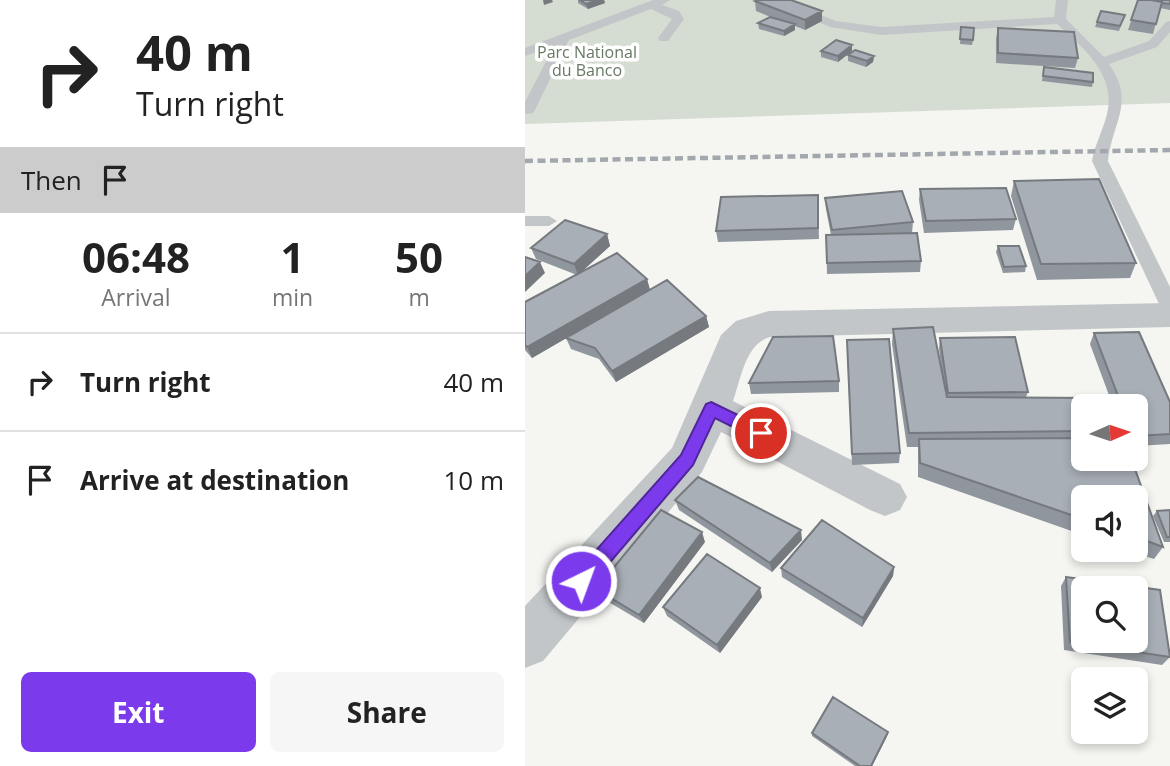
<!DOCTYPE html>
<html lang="en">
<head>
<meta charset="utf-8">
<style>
	body { margin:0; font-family:"Open Sans",sans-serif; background:#f6f6f6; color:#222; height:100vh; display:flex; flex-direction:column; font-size:26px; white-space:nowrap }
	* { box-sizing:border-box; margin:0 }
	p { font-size:23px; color:#767676 }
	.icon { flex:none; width:38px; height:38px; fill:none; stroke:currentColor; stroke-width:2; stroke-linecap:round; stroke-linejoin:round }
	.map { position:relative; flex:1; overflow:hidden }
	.details { display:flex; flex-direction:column; background:#fff; width:525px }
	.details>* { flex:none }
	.banner { background:#fff; color:#222; overflow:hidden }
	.needle { width:46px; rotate:87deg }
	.controls { position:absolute; left:546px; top:394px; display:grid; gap:14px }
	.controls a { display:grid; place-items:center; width:77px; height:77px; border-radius:10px; background:#fff; box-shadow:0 4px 10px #0003; font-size:35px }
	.pin { position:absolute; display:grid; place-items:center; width:60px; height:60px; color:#fff; margin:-30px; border:4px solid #fff; border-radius:50%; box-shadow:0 2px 7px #0007 }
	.me { position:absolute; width:77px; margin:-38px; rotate:42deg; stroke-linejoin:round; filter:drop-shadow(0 0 5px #0008) }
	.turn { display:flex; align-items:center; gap:24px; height:147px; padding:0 21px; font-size:32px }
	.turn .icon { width:91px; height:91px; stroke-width:2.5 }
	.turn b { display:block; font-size:49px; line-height:60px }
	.then { display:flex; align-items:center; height:66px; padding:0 21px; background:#0003; gap:14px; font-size:26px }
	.eta { display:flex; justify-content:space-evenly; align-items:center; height:119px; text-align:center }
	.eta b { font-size:42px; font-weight:700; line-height:49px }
	.action { display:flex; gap:14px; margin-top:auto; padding:14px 21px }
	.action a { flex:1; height:80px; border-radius:10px; background:#7c3aed; color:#fff; font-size:28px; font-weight:700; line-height:80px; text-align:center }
	.action a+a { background:#f6f6f6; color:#222 }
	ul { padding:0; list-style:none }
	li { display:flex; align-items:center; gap:21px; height:98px; padding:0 21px; border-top:2px solid #e0e0e0 }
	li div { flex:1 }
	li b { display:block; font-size:26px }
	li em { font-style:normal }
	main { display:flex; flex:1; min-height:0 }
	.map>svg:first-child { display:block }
	.green { fill:#d5dcd2 }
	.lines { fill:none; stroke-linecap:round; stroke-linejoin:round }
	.lane { fill:#c2c6c9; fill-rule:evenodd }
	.street { fill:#c2c6c9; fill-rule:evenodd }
	.rail { stroke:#a3a8ae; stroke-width:4.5; stroke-dasharray:8 4.5; stroke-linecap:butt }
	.wall { fill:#90969d }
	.shaded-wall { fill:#767a7f }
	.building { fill:#a8afb6; stroke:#767a7f; stroke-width:2; fill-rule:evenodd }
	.route { fill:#7c3aed; stroke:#51269a; stroke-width:2 }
	.labels { text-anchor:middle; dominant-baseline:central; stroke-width:7; stroke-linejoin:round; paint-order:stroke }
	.far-park-label { font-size:16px; fill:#667963; stroke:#fff }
</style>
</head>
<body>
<main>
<section class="details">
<div class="banner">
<div class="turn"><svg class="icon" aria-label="right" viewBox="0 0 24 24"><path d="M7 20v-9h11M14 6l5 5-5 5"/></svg><div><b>40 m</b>Turn right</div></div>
<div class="then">Then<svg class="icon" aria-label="arrive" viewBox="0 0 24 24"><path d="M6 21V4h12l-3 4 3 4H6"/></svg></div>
</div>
<div class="eta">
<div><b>06:48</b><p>Arrival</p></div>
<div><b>1</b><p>min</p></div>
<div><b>50</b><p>m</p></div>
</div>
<ul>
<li><svg class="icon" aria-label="right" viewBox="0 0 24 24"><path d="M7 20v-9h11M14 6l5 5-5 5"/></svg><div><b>Turn right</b></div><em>40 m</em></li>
<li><svg class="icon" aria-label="arrive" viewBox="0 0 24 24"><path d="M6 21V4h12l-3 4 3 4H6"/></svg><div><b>Arrive at destination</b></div><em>10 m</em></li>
</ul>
<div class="action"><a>Exit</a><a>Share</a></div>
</section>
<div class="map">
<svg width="645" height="766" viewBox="0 0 645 766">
	<rect width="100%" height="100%" fill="#f5f5f1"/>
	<path class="green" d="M0,0H645V103L0,124Z"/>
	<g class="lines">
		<path class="lane" d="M128,0H145L137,5L154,11L159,19L143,41H135L133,38L147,19L126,9L44,40L10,110L8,113L0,114V102L29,46L0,56V48Z
			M241,0H257L311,21L356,27L529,17L531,0H543L541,19L579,57L624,41L641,22L645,21V32L632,47L584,64C611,102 587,123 583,161L645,287V313L638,311L635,306L567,161C570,143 580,127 583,109C589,72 556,46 532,24L356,35L305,27Z
			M0,216H24L32,221L24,226H0Z"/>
		<path class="street" d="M645,303V327L245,337C220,344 216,379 208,401L375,484L382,497L375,510L360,516L345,510L196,432L177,472L18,661L0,668V606L147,448L196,335L211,321L244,311Z"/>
		<path class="rail" d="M0,161L645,150"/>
	</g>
	<path class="wall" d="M53,0H79L80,3L63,9L53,3Z
		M613,0H645V10L635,8L628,34L603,30Z
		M230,1L297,21L280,30L270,26V30L259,36L234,29L233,23L248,18L231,11Z
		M600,15L594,31L570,27L572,22Z
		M436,27L448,40L447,45L435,44Z
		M473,28L553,58L550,68L471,63V38Z
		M327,45V51L313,62L296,57V51Z
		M323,55L349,56L348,62L341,67L323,61Z
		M519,67L568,82L567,87L517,81Z
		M489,181L611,263L605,278L512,280L486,196Z
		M395,189L491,219L488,230L399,233L394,200Z
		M293,195L294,239L193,242L191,231Z
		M300,198L388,222L387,233L396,261L395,272L302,274L301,235H306L301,209Z
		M82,234L85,246L56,272L122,279L125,290L181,316L184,327L91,382L74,359L46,349L41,338L7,358L0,350V302L52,275L11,259L6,248Z
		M473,246L501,266L500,272L478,273L471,252Z
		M408,327L417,373L414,349L415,338L490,337L503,392L501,397L568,398L570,406H558V458H606L638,547L629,559L600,550H611V497H558V535L393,477V447H382L367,344L368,329Z
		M569,333L645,402V444L611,446V406H588L565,344Z
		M322,351L375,453L374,463L327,465Z
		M314,381V392L226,394L224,383Z
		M150,500L277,540L247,572L154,510Z
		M645,510V542H639L628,516L632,511Z
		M180,542L119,623L77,598L71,589Z
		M369,567L368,576L337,627L257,577L256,568Z
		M541,577L645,657L637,665L539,650L536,586Z
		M237,597L195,653L142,616L138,607Z
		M363,732L362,736L347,766H330L287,736V733Z"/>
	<path class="shaded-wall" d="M18,0H27L28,2L19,5Z
		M73,0H79L80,3L63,9L61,4Z
		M297,11V21L280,30V20Z
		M270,24V30L259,36V31Z
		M327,45V51L313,62V56Z
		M349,56L348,62L341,67L342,61Z
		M82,234L85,246L53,275L49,264Z
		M15,262L20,273L0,292V276Z
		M122,279L125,290L7,358L2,347Z
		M181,316L184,327L91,382L87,371Z
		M276,530L277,540L247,572L245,563Z
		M177,532L180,542L119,623L114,615Z
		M369,567L368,576L337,627L338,618Z
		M235,588L237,597L195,653L192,645Z
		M363,732L362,736L347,766H346Z"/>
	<path class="building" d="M55,0H73L61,4Z
		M233,0H266L297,11L280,20L230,1Z
		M613,0H626L637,2L631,24L606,20Z
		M626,0H645V4L637,3V2Z
		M576,11L600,15L595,26L572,22Z
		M245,17L270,24L259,31L233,23Z
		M436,27L449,28L448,40L435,39Z
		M473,28L549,32L553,58L473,53Z
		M311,40L327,45L313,56L296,51Z
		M330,50L349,56L342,61L323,55Z
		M519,67L568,73V82L518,76Z
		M574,179L611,263L516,264L489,181Z
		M481,188L491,219L401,221L395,189Z
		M377,191L388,222L307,230L300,198Z
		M293,195V228L191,231L196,197Z
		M40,220L82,234L49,264L6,248Z
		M392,233L396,261L302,263L301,235Z
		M473,246H494L501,266L479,267Z
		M92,253L122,279L2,347L0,345V302Z
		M0,257L15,262L0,276Z
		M142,280L181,316L87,371L70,348L41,338Z
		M408,327L422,397L568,398L570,406H558V431L384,433L368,329Z
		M614,332L645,402V434L611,436V406H597L569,333Z
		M308,336L314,381L224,383L248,337Z
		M490,337L503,392L423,393L415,338Z
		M364,339L375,453L327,454L322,340Z
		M558,438V458H606L638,547L611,537V497H558V519L395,463L394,439Z
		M173,477L276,530L245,563L150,500Z
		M136,510L177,532L114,615L71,589Z
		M645,510V537H642L632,511Z
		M297,520L369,567L338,618L256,568Z
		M182,554L235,588L192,645L138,607Z
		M541,577L635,590L645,657L545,642ZM558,588H611V640H558Z
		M308,697L363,732L346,766H335L287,733Z"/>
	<path class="route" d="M186,402L242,429L244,433L242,438H230L190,418L168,465L63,588L56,590L49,588L46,581L49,575L156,455L181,404Z"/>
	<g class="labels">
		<g class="far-park-label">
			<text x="62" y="52">Parc National<tspan x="62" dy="18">du Banco</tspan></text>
		</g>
	</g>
</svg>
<div class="controls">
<a><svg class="needle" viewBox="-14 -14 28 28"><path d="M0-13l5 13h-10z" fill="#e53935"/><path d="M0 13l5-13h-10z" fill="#767676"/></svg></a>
<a><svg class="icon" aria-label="sound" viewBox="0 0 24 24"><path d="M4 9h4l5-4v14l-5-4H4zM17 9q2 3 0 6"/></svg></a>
<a><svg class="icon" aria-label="search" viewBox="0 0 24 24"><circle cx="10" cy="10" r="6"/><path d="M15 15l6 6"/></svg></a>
<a><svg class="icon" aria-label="layers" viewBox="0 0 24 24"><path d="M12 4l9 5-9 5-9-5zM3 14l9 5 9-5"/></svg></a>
</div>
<div class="pin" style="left:236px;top:433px;background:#d93025"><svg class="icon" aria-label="arrive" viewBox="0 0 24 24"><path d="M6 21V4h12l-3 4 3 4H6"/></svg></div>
<svg class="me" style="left:56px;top:581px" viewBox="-20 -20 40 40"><circle r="17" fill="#7c3aed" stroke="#fff" stroke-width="3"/><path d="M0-11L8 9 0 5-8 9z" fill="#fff"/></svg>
</div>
</main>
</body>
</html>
